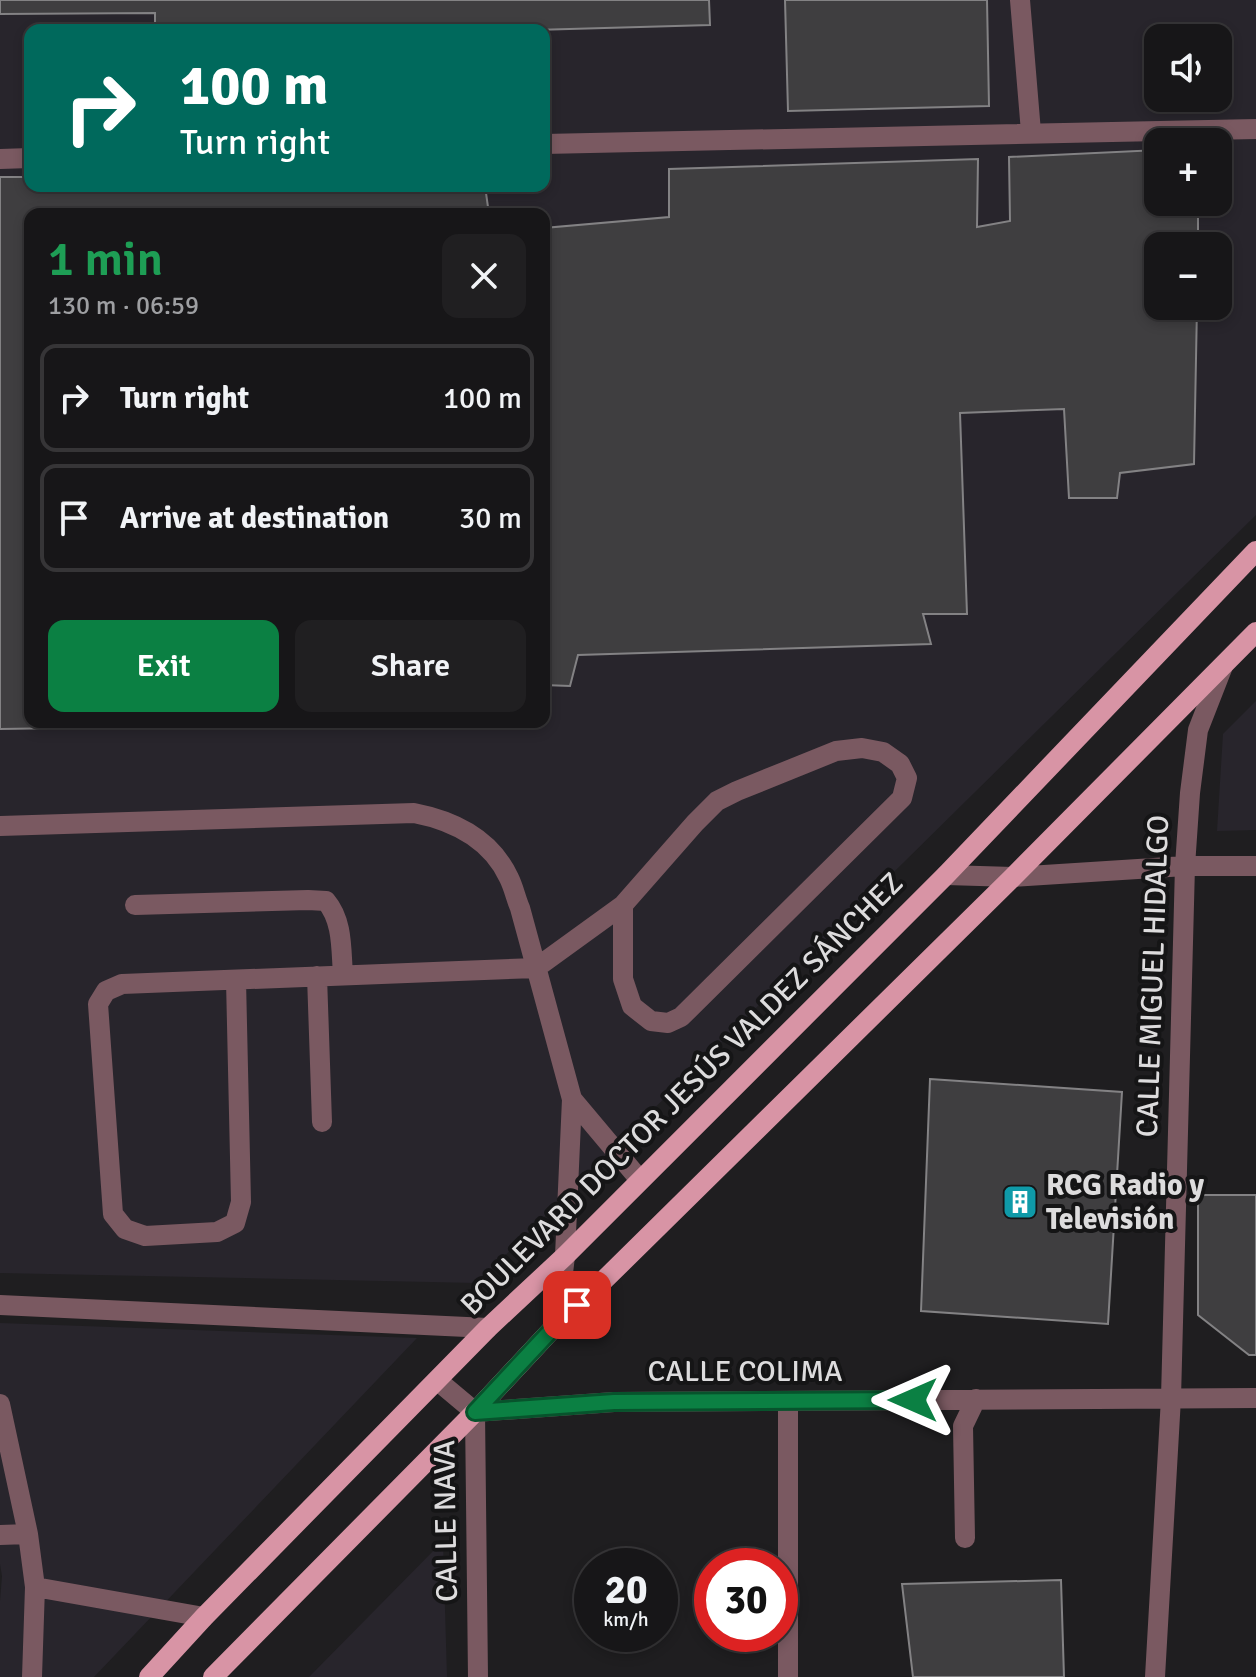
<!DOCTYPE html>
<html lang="en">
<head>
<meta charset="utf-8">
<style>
	body { margin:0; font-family:Signika,sans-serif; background:#201f21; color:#f1f3f6; height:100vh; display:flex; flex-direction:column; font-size:30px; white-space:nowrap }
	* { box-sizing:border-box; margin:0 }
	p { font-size:26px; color:#9e9fa2 }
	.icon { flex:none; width:44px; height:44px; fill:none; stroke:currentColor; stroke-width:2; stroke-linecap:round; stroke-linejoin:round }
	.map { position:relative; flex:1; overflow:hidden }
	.drawer { position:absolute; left:24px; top:208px; width:526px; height:520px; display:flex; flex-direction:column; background:#171618; border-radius:16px; box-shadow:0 4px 12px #0003,0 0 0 2px #363537 }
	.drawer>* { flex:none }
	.guide { position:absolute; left:24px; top:24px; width:526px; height:168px; border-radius:16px; box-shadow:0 4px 12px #0003,0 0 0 2px #363537; background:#00695c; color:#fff; overflow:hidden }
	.buttons { position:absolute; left:1144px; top:24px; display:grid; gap:16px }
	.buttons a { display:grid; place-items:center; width:88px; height:88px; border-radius:16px; background:#171618; box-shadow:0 4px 12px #0003,0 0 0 2px #363537; font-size:40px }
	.speed { position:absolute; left:574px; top:1548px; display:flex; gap:16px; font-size:40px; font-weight:700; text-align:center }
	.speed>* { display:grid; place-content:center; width:104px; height:104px; border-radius:50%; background:#171618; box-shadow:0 4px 12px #0003,0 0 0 2px #363537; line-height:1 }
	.speed small { font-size:20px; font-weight:400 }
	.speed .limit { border:12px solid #d22; background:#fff; color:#111 }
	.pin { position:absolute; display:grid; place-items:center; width:68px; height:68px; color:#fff; margin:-34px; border-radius:16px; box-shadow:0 4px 12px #0006 }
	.me { position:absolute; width:88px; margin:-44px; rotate:270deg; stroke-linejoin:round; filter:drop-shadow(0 0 6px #0008) }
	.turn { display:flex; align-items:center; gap:28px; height:168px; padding:0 24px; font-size:36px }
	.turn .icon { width:104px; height:104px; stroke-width:2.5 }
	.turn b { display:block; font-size:56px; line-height:68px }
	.round { display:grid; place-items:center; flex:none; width:84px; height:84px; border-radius:16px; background:#201f21 }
	.summary { display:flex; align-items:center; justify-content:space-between; height:136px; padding:0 24px }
	h1 { font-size:48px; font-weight:600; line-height:60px; color:#1e9e55 }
	.action { display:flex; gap:16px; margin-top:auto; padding:16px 24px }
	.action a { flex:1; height:92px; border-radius:16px; background:#0b8043; color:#fff; font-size:32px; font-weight:600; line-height:92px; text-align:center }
	.action a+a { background:#201f21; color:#f1f3f6 }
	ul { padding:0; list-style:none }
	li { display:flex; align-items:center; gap:24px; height:108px; margin:0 16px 12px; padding:0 8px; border:4px solid #363537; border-radius:16px }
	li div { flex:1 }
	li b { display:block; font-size:30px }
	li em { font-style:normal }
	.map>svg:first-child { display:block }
	.built { fill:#28252c; fill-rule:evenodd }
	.building { fill:#3f3e40; stroke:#838284; stroke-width:2 }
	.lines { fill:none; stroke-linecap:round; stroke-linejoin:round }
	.minor { stroke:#7a5961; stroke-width:20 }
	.major { stroke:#d894a5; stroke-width:20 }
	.route-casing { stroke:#07532c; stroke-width:20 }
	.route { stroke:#0b8043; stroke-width:14 }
	.labels { text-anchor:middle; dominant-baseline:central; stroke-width:8; stroke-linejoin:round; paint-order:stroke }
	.street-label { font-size:30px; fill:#dddcdd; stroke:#151516 }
	.poi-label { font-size:30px; font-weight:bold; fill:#dddcdd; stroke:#151516; text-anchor:start }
</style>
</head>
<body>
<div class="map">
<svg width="1256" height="1677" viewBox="0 0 1256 1677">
	<rect width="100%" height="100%" fill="#1f1e20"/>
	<path class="built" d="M0,0H1256V515L477,1283L0,1273ZM30,30H544V186H30ZM1158,38H1218V98H1158ZM1158,142H1218V202H1158ZM30,214H544V722H30ZM1158,246H1218V306H1158Z
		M1256,701V830L1217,831L1223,734Z
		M0,1323L417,1338L94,1677H0V1601L2,1576L0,1564Z
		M443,1541L447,1677H309Z"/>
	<path class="building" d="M0,0H709L710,25L534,30H155V13L0,14Z
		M785,0H987L989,106L788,111Z
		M1158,150V202H1198V246H1158V306H1197L1194,464L1120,473L1117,498H1069L1064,409L960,413L967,614H923L931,644L578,655L570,686L544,685V228L669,217V169L978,159L977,227L1010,221L1009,157Z
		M0,177H30V186H485L489,214H30V722H64L65,728L0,729Z
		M930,1079L1122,1092L1108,1324L921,1311Z
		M1198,1195H1256V1355H1249L1198,1315Z
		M1061,1580L1064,1677H913L902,1584Z"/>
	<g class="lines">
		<path class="minor" d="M1020,0L1031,132
			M544,144L1256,129
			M0,159L30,158
			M0,826L414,813C455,821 491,839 509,878C514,888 516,899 520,908L572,1099L565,1256L557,1324
			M946,875L1013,877L1185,866H1256
			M135,905L308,900L326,901C343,921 341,949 343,975
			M317,976L322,1122
			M236,980L241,1202L235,1223L217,1232L145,1236L125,1229L113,1214L98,1004L106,991L122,984L536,968L623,905L695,823L717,801L737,791L836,751L862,748L883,752L900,764L907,778L902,798L681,1017L668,1023L651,1021L632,1006L623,979V905
			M572,1099L640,1180
			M0,1305L488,1328
			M438,1381L475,1412L478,1677
			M788,1401V1677
			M0,1404L28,1534L35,1587L32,1677
			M475,1412L614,1402L1256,1398
			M0,1535L28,1534
			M965,1538L963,1426L976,1399
			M35,1587L204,1617
			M1155,1677L1171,1398L1185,866L1190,793L1198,730L1223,666"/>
		<path class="major" d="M149,1677L204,1617L488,1328L565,1256L946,875L1256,551
			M213,1677L475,1412L557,1324L598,1286L1013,877L1256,632"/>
	</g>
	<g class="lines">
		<defs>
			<path id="route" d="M577,1305L557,1324L475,1412L614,1402L913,1400"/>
		</defs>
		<use href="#route" class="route-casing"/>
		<use href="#route" class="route"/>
	</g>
	<defs>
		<symbol id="building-square" viewBox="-11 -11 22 22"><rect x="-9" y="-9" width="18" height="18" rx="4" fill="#0f9aa8" stroke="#151516"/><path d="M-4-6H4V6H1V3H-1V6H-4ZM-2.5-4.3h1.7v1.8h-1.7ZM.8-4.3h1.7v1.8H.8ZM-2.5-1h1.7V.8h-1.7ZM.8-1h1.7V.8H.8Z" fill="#fff"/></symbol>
	</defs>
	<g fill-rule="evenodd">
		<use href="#building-square" x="1000" y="1182" width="40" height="40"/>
	</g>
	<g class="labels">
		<g class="street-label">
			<text transform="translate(1153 976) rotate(-88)">CALLE MIGUEL HIDALGO</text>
			<text transform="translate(682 1094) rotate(-45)">BOULEVARD DOCTOR JESÚS VALDEZ SÁNCHEZ</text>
			<text x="745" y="1371">CALLE COLIMA</text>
			<text transform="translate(446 1521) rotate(-91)">CALLE NAVA</text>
		</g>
		<g class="poi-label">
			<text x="1046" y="1185">RCG Radio y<tspan x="1046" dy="34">Televisión</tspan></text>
		</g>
	</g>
</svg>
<div class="buttons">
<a><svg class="icon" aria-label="sound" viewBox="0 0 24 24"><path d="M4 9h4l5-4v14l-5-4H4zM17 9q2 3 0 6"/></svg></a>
<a>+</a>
<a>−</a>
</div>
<div class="speed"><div>20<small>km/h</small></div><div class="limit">30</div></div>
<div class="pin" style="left:577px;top:1305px;background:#d93025"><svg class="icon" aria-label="arrive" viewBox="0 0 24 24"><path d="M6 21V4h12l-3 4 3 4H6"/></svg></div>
<svg class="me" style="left:913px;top:1400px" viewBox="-20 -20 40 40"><path d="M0-17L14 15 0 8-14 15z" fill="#0b8043" stroke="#fff" stroke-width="4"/></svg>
<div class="guide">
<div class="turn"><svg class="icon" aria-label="right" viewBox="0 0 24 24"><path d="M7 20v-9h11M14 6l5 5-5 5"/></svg><div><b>100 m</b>Turn right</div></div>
</div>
<section class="drawer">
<div class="summary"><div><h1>1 min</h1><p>130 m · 06:59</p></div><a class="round"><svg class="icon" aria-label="close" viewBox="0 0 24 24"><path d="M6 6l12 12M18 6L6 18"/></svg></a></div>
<ul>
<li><svg class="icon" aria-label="right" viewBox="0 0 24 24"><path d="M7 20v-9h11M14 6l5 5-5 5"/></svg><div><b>Turn right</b></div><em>100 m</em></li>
<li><svg class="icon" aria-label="arrive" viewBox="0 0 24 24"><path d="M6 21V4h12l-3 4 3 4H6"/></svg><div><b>Arrive at destination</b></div><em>30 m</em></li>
</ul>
<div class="action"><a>Exit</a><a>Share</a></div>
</section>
</div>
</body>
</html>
